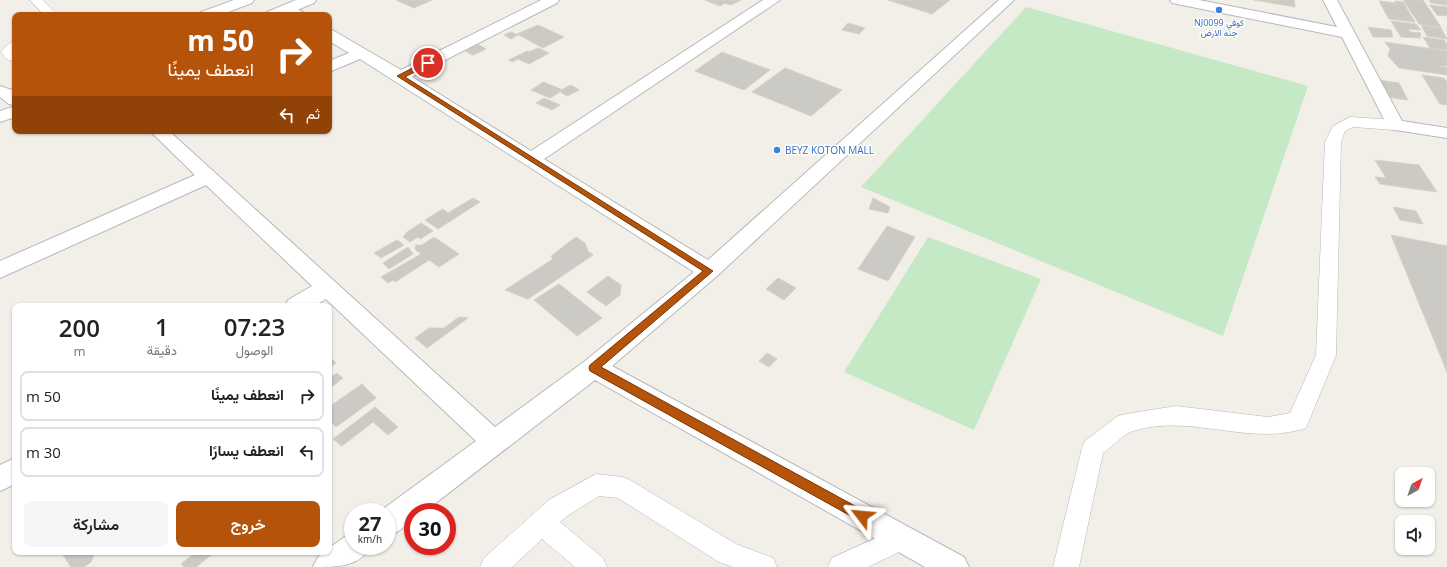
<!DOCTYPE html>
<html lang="ar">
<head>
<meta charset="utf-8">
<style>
	body { margin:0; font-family:"Open Sans",Vazirmatn,sans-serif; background:#f6f6f6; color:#222; direction:rtl; height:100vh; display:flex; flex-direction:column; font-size:15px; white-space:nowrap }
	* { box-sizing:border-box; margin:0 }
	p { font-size:13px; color:#767676 }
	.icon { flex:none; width:22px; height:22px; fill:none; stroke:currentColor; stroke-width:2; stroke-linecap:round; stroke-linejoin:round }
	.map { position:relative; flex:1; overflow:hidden; direction:ltr }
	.panel { position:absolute; left:12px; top:303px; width:320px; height:252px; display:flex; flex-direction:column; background:#fff; border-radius:8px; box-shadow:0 1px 3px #0004; direction:rtl }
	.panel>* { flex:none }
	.hud { position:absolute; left:12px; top:12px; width:320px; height:122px; border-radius:8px; box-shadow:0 1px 3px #0004; direction:rtl; background:#b45309; color:#fff; overflow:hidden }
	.needle { width:26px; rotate:40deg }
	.tools { position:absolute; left:1395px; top:467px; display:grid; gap:8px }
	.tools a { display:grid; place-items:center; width:40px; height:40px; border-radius:8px; background:#fff; box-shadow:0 1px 3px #0004; font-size:20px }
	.speed { position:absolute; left:344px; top:503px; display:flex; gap:8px; font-size:20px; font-weight:700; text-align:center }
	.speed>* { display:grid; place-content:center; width:52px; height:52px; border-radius:50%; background:#fff; box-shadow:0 1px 3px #0004; line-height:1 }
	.speed small { font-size:10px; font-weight:400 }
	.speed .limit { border:6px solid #d22; background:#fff; color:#111 }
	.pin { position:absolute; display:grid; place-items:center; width:34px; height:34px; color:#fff; margin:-17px; border:2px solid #fff; border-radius:50%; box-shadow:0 1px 4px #0007 }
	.me { position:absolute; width:44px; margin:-22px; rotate:299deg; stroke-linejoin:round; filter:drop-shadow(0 0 3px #0008) }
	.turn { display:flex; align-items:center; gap:14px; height:84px; padding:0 12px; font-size:18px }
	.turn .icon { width:52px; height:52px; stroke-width:2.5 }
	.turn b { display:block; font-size:28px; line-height:34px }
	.then { display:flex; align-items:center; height:38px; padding:0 12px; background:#0003; gap:8px; font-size:15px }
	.eta { display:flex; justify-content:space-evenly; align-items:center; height:68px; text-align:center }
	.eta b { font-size:24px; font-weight:600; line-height:28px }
	.cta { display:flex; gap:8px; margin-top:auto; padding:8px 12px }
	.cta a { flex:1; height:46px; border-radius:8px; background:#b45309; color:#fff; font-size:16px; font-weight:600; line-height:46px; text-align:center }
	.cta a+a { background:#f6f6f6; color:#222 }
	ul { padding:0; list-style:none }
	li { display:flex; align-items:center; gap:12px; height:50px; margin:0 8px 6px; padding:0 4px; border:2px solid #e0e0e0; border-radius:8px }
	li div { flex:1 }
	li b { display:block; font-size:15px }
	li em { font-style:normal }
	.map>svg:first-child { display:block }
	.green { fill:#c5e8c5 }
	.building { fill:#cccac5; stroke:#d6d1c6 }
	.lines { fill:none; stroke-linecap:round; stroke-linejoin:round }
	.service-casing { stroke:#b5b8bc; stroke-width:1 }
	.minor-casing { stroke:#b5b8bc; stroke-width:2 }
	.secondary-casing { stroke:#b6babf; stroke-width:2 }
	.service { fill:#fff; fill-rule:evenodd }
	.minor { fill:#fff; fill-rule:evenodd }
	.secondary { fill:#fff; fill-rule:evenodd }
	.route { fill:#b45309; stroke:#753606 }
	.shop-dot { fill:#3f7fe0; stroke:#fff; stroke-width:1.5 }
	.labels { text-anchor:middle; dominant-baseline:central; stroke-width:3; stroke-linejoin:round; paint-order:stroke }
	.far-shop-label { font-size:9px; fill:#366cbe; stroke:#fff }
	.shop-label { font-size:10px; fill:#366cbe; stroke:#fff; text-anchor:start }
</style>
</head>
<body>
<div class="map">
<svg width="1447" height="567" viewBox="0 0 1447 567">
	<rect width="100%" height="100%" fill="#f1efe8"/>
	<path class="green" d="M1026,7L1308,86L1223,336L861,187Z
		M928,237L1041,279L974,430L844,372Z"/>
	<path class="building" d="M396,0H432L414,8Z
		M705,0H741L731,5L725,3L720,6Z
		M888,0H950L932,14Z
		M1254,0H1294L1295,7Z
		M1403,0H1423L1441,27L1419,24Z
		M1429,0H1447V5L1431,3Z
		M1379,1L1397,3L1395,1L1403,2L1415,22L1389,19Z
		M1430,5L1447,7V16L1437,15Z
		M1391,21L1416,24L1421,30L1409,29L1410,32L1421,33L1420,38L1401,37Z
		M848,23L865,28L859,34L842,30Z
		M538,25L564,37L543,48L517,34Z
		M1421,25L1441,28L1447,39L1427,36Z
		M1368,27L1391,30L1393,37H1373Z
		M511,32L518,35L511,39L504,35Z
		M1423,37L1444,40L1447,45V50L1430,48Z
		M1385,42L1447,51V66H1437L1447,68V75L1399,68L1388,56L1390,49Z
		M476,43L486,49L473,55L463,50Z
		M538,48L549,53L529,64L518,59L512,62L509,60L527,51L529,52Z
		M722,52L770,70L744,90L695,71Z
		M785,68L842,90L811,116L752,92Z
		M1422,75L1444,78L1447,82V105L1440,104Z
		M1379,80L1399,83L1408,100L1387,97Z
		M543,82L563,90L550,98L531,90Z
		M571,85L579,90L567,96L559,91Z
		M544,98L560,105L552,110L536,103Z
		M1375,160L1419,165L1437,192L1380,184L1375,177L1386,178Z
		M473,198L480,202L438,229L425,220L443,209L448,213Z
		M873,198L890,207L888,213L869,209Z
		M1393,207L1416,211L1423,224L1400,220Z
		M421,223L433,231L420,239L418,237L410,242L403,237L407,232Z
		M887,226L915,237L888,281L858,269Z
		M1391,235L1447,246V372Z
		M434,237L459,254L439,267L429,260L395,282L394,280L388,283L381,277L421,254L415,249L416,245H422Z
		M576,237L585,243L588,251L593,255L528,299L505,290L553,259L551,256Z
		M397,240L404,245L381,258L374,253Z
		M408,247L413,254L389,269L383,263Z
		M608,276L621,285L620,295L606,306L587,292Z
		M778,278L796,288L784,300L766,289Z
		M559,284L602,318L577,336L534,300Z
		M459,317L468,318L427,348L415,338L429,328H444Z
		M767,353L777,359L769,367L759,361Z
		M331,358L336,363L329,367V359Z
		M337,373L343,378L329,389V378Z
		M362,384L376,398L336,427L329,420V407Z
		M375,407L398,427L388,435L373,422L342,446L333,439Z
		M61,552H95L91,562L84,567H71Z
		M196,552H215L196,567H184L181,564Z"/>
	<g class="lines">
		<defs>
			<path id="service" d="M30,0H43L57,15H44Z
				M15,42V62L6,59L1,51L10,43Z
				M1350,117L1395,120L1400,122L1403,125L1400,128L1395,130L1353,127L1345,131L1341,142L1336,355L1306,428C1249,447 1191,413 1133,431C1123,434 1112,447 1103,453L1079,567H1053L1082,448L1085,441L1118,416L1126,414L1176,406L1268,417L1290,413L1316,355L1325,142L1333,126Z
				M596,474L622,477L630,480L736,544L773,558L777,567H733L719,562L618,498L599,496L567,516L560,522L603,558L607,567H575L542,539L512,567H480L484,558L549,500Z
				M902,526L911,530L914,538L911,546L868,567H828L832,558Z"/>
			<path id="minor" d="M541,0H559L557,3L412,77L531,151L763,0H780L544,159L708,260L999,0H1014L717,276L612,366L964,557L969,567H925L595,380L424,512H413V520L397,532L387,536V512H379L476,441L326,299L314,306H285L288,300L312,286L206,185L0,278V261L195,175L150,131H169L495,427L585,361L694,272L360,59L329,72V61L349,53L329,41V29L334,31L401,70Z
				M1170,0H1199L1337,27L1323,0H1337L1402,121L1447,128V138L1389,129L1342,37L1172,3Z
				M288,5L303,12L305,15H288L281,9L283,6Z
				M15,458V484L0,491V465Z
				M353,533V546H371C359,567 339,567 313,567C317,559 319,552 329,552V548L346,536Z"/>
			<path id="secondary" d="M234,0H254L252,3L220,15H199L201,12Z
				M296,0H316L314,3L285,15H265L267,12Z
				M0,86L15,91V105L9,104L0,97Z
				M15,106V117L0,122V111Z"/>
		</defs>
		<use href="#service" class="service-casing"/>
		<use href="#minor" class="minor-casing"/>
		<use href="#secondary" class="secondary-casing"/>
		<use href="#service" class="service"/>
		<use href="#minor" class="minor"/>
		<use href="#secondary" class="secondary"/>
	</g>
	<path class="route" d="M426,61L431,63L405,77L713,271L601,367L866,512L868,516L866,520L862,521L858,520L590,371L589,368L590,365L703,271L397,76Z"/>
	<g class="shop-dot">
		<circle cx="1219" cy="10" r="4"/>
		<circle cx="777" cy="150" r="4"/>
	</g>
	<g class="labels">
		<g class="far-shop-label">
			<text x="1219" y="22">NJ0099 كوفي<tspan x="1219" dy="10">جنه الارض</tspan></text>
		</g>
		<g class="shop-label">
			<text x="785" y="150">BEYZ KOTON MALL</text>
		</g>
	</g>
</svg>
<div class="tools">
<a><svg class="needle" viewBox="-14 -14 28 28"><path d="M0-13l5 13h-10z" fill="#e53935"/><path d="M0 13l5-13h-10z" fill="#767676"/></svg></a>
<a><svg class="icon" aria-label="sound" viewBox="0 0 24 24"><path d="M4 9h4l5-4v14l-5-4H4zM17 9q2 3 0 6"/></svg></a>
</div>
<div class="speed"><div>27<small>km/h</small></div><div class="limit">30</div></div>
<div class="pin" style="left:428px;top:63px;background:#d93025"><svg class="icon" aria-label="arrive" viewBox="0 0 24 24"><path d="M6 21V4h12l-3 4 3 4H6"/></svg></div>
<svg class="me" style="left:862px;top:516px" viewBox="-20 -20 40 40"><path d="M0-17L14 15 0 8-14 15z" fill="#b45309" stroke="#fff" stroke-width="4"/></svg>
<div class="hud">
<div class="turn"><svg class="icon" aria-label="right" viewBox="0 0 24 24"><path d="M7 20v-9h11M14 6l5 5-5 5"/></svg><div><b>50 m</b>انعطف يمينًا</div></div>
<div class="then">ثم<svg class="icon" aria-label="left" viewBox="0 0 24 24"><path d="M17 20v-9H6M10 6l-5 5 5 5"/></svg></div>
</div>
<section class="panel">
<div class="eta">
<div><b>07:23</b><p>الوصول</p></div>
<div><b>1</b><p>دقيقة</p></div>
<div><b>200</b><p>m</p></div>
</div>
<ul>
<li><svg class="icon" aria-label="right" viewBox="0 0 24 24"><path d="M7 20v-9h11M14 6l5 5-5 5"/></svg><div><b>انعطف يمينًا</b></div><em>50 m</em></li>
<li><svg class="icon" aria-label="left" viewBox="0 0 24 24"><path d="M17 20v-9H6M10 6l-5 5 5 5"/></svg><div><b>انعطف يسارًا</b></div><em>30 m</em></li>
</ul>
<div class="cta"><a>خروج</a><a>مشاركة</a></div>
</section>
</div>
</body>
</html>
